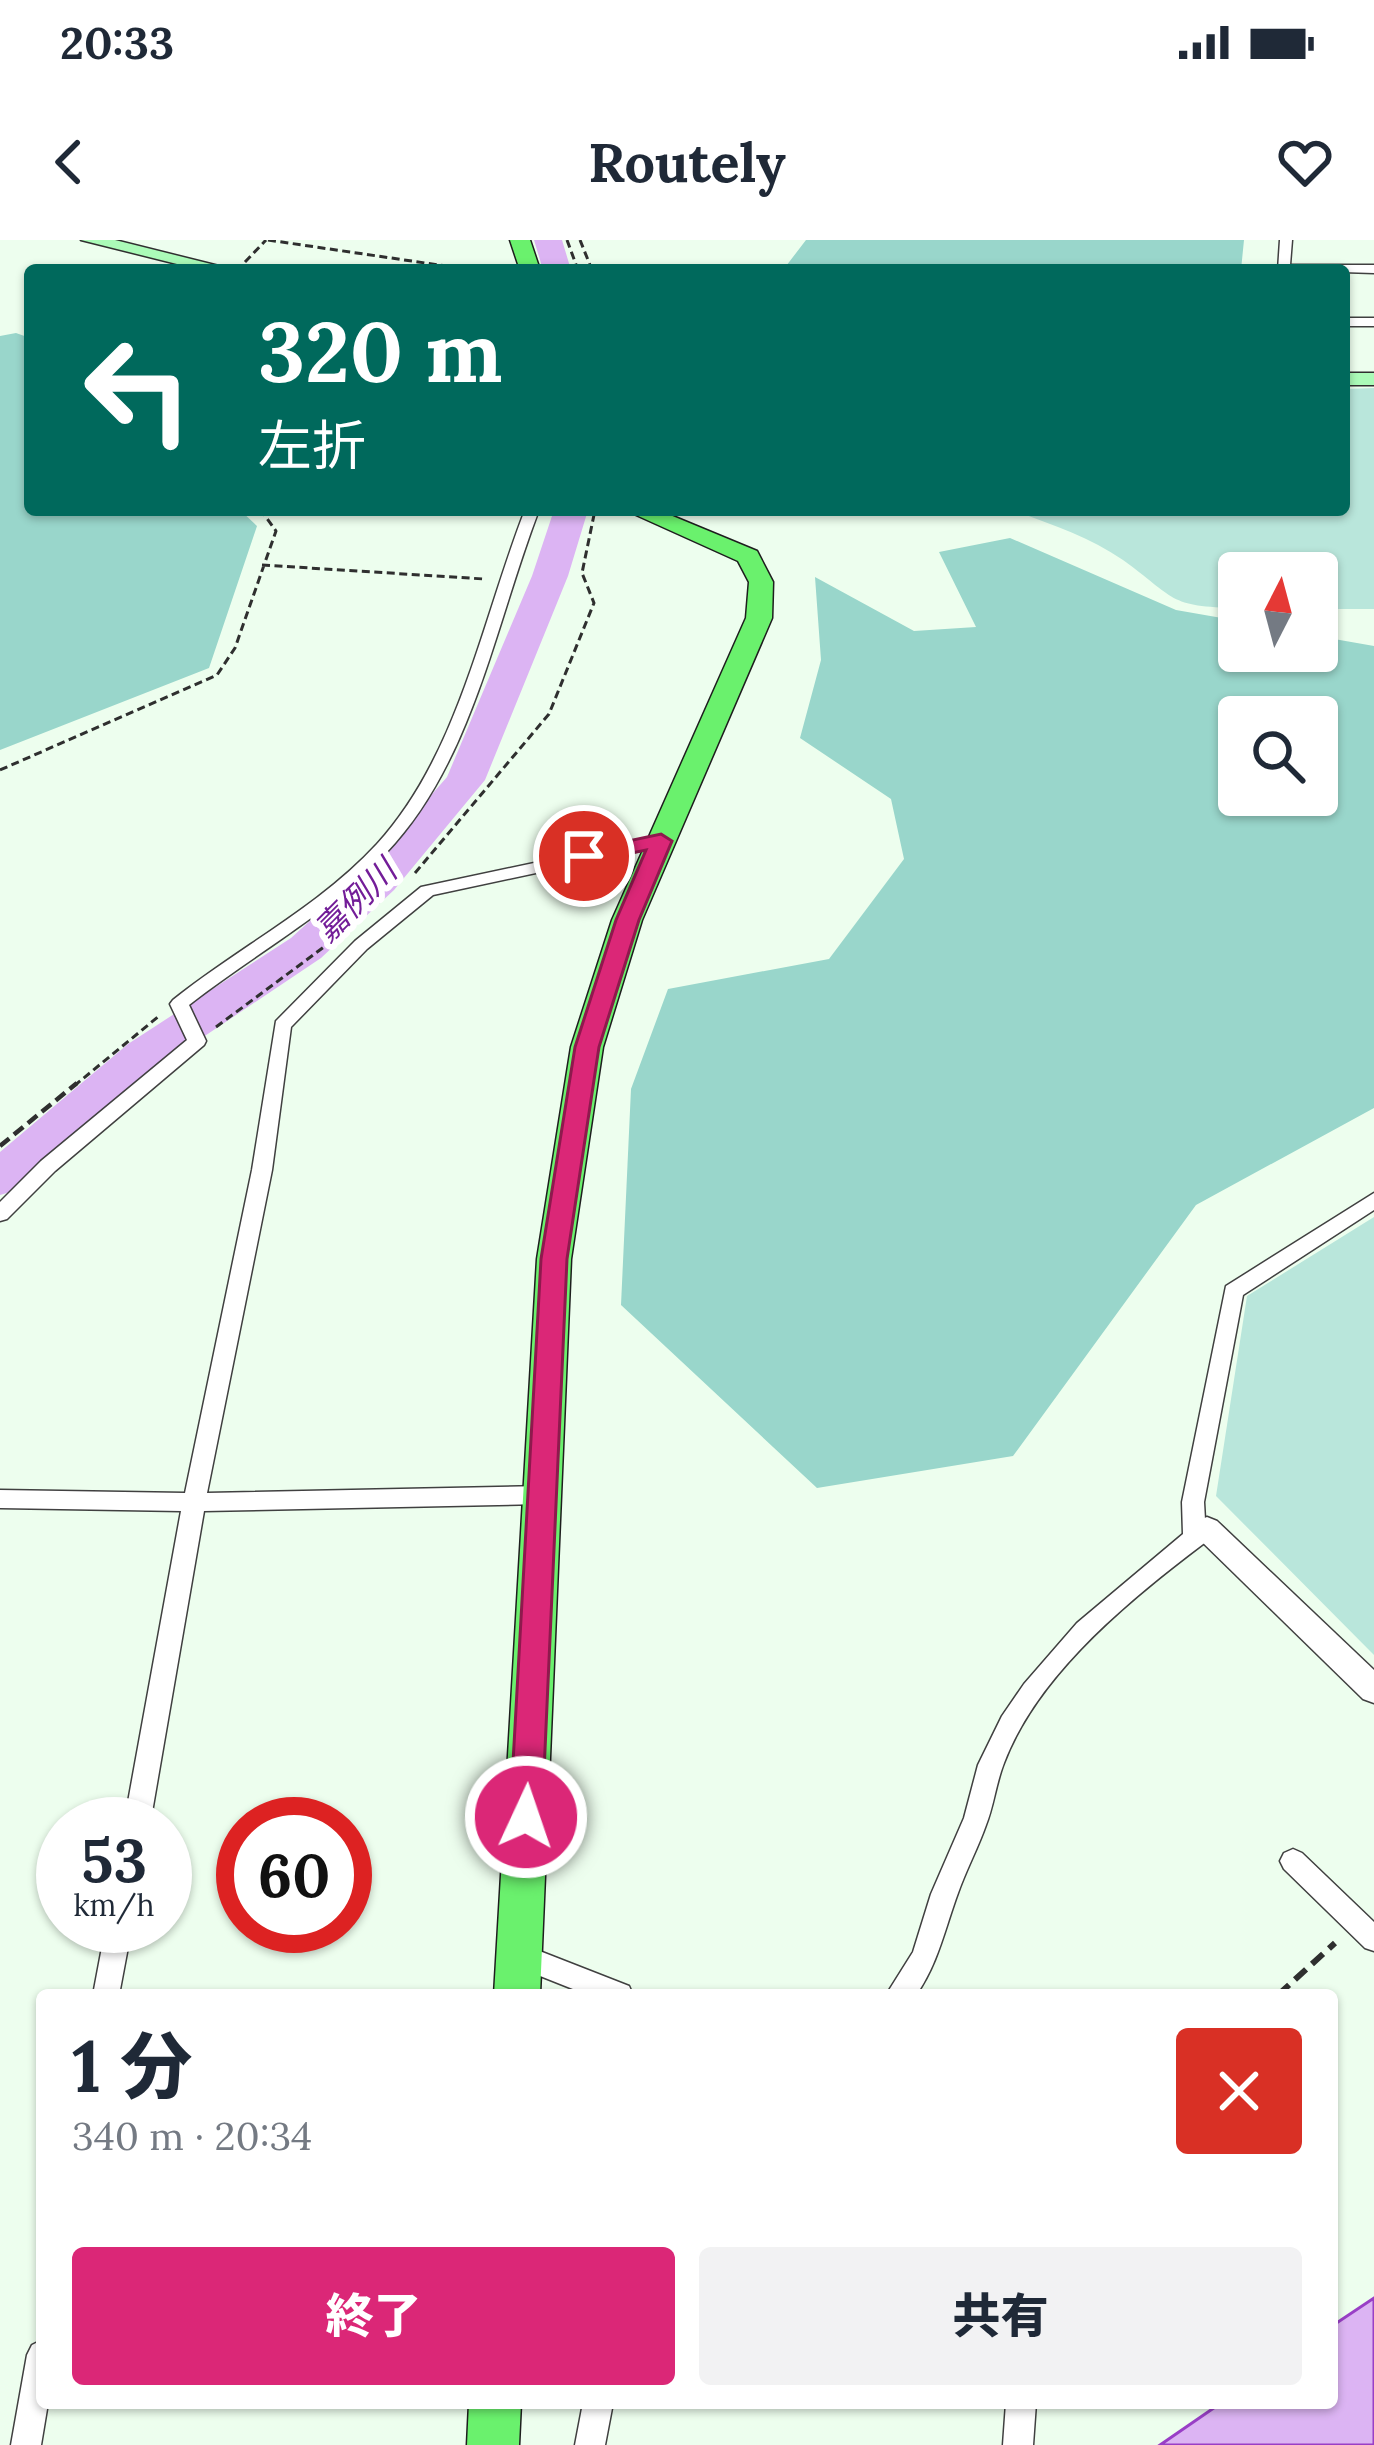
<!DOCTYPE html>
<html lang="ja">
<head>
<meta charset="utf-8">
<style>
	body { margin:0; font-family:Lora,"Noto Sans JP",serif; background:#f2f2f3; color:#1f2937; height:100vh; display:flex; flex-direction:column; font-size:45px; white-space:nowrap }
	* { box-sizing:border-box; margin:0 }
	p { font-size:39px; color:#747a83 }
	.icon { flex:none; width:66px; height:66px; fill:none; stroke:currentColor; stroke-width:2; stroke-linecap:round; stroke-linejoin:round }
	.map { position:relative; flex:1; overflow:hidden }
	.drawer { position:absolute; left:36px; top:1749px; width:1302px; height:420px; display:flex; flex-direction:column; background:#fff; border-radius:12px; box-shadow:0 3px 9px #0004 }
	.drawer>* { flex:none }
	.guide { position:absolute; left:24px; top:24px; width:1326px; height:252px; border-radius:12px; box-shadow:0 3px 9px #0004; background:#00695c; color:#fff; overflow:hidden }
	.needle { width:78px; rotate:6deg }
	.fabs { position:absolute; left:1218px; top:312px; display:grid; gap:24px }
	.fabs a { display:grid; place-items:center; width:120px; height:120px; border-radius:12px; background:#fff; box-shadow:0 3px 9px #0004; font-size:60px }
	.speed { position:absolute; left:36px; top:1557px; display:flex; gap:24px; font-size:60px; font-weight:700; text-align:center }
	.speed>* { display:grid; place-content:center; width:156px; height:156px; border-radius:50%; background:#fff; box-shadow:0 3px 9px #0004; line-height:1 }
	.speed small { font-size:30px; font-weight:400 }
	.speed .limit { border:18px solid #d22; background:#fff; color:#111 }
	.pin { position:absolute; display:grid; place-items:center; width:102px; height:102px; color:#fff; margin:-51px; border:6px solid #fff; border-radius:50%; box-shadow:0 3px 12px #0007 }
	.me { position:absolute; width:132px; margin:-66px; rotate:3deg; stroke-linejoin:round; filter:drop-shadow(0 0 9px #0008) }
	.turn { display:flex; align-items:center; gap:42px; height:252px; padding:0 36px; font-size:54px }
	.turn .icon { width:156px; height:156px; stroke-width:2.5 }
	.turn b { display:block; font-size:84px; line-height:102px }
	.round { display:grid; place-items:center; flex:none; width:126px; height:126px; border-radius:12px; background:#f2f2f3 }
	.headline { display:flex; align-items:center; justify-content:space-between; height:204px; padding:0 36px }
	h1 { font-size:72px; font-weight:800; line-height:90px }
	.cta { display:flex; gap:24px; margin-top:auto; padding:24px 36px }
	.cta a { flex:1; height:138px; border-radius:12px; background:#db2777; color:#fff; font-size:48px; font-weight:800; line-height:138px; text-align:center }
	.cta a+a { background:#f2f2f3; color:#1f2937 }
	.status { display:flex; justify-content:space-between; align-items:center; height:84px; padding:0 60px; background:#fff; direction:ltr }
	.status svg { height:33px; fill:currentColor }
	header { display:flex; justify-content:space-between; align-items:center; height:156px; padding:0 36px; background:#fff; font-size:54px; font-weight:800 }
	.map>svg:first-child { display:block }
	.green { fill:#b9e6db }
	.forest { fill:#99d6cb; fill-rule:evenodd }
	.water { fill:#dcb4f3; stroke:#993fc6; stroke-width:3 }
	.lines { fill:none; stroke-linecap:round; stroke-linejoin:round }
	.river { fill:#dcb4f3; fill-rule:evenodd }
	.minor-casing { stroke:#404040; stroke-width:3 }
	.tertiary-casing { stroke:#404040; stroke-width:3 }
	.secondary-casing { stroke:#2f2f2f; stroke-width:3 }
	.primary-casing { stroke:#1e1e1e; stroke-width:3 }
	.path-far2 { stroke:#2f2f2f; stroke-width:3; stroke-dasharray:8 4.5; stroke-linecap:butt }
	.path-far1 { stroke:#2f2f2f; stroke-width:4.5; stroke-dasharray:12 6; stroke-linecap:butt }
	.path { stroke:#2f2f2f; stroke-width:6; stroke-dasharray:15 8; stroke-linecap:butt }
	.minor { fill:#fff; fill-rule:evenodd }
	.tertiary { fill:#fff; fill-rule:evenodd }
	.secondary { fill:#abfbb8; fill-rule:evenodd }
	.primary { fill:#6af16d; fill-rule:evenodd }
	.route { fill:#db2777; stroke:#8e194d; stroke-width:3 }
	.labels { text-anchor:middle; dominant-baseline:central; stroke-width:12; stroke-linejoin:round; paint-order:stroke }
	.water-label { font-size:33px; font-style:italic; fill:#731d98; stroke:#fff }
</style>
</head>
<body>
<div class="status"><b>20:33</b><svg viewBox="0 0 49 12"><path d="M0 12V9h3v3zM5 12V6h3v6zM10 12V3h3v9zM15 12V0h3v12zM26 1h20v11H26zM47 4h2v5h-2z"/></svg></div>
<header><svg class="icon" aria-label="back" viewBox="0 0 24 24"><path d="M15 5l-7 7 7 7"/></svg>Routely<svg class="icon" aria-label="heart" viewBox="0 0 24 24"><path d="M12 20l-8-8c-3-5 5-10 8-4 3-6 11-1 8 4z"/></svg></header>
<div class="map">
<svg width="1374" height="2205" viewBox="0 0 1374 2205">
	<rect width="100%" height="100%" fill="#edfeee"/>
	<path class="green" d="M1374,148V369H1317V333H1239V368C1167,367 1176,358 1123,320C1090,297 1051,284 1012,270H1344V149Z
		M1374,977V1415L1216,1256L1247,1056Z"/>
	<path class="forest" d="M806,0H1244L1241,30H783Z
		M16,93L30,98V270H240L257,286L209,428L0,510V96Z
		M1010,298L1176,370L1239,381V411H1317V396L1374,406V868L1196,965L1013,1216L817,1248L621,1065L631,849L668,749L829,719L904,619L891,559L800,498L821,420L815,337L914,391L976,387L939,312ZM1239,477H1317V555H1239Z"/>
	<path class="water" d="M1374,2058V2205H1160L1221,2163H1332V2086Z"/>
	<g class="lines">
		<path class="river" d="M534,0H562L571,30H543Z
			M554,270H588L568,336L485,540L394,650L321,718L160,826L17,950L0,955V912L128,804L291,698L364,632L447,537L532,336Z"/>
		<defs>
			<path id="minor" d="M1280,0H1292L1290,25H1374V33L1278,30Z
				M1344,78H1374V86H1344Z
				M525,270H539C495,384 473,522 386,613C329,674 254,714 189,765L206,801L204,805L55,931L7,979L0,981V962L41,921L187,800L170,764L173,760C239,707 319,667 377,604C459,514 482,380 525,270Z
				M661,596L667,597V605L433,655L367,709L291,787L272,930L207,1253L542,1246L550,1249L553,1255L550,1261L542,1264L204,1271L150,1584H124L181,1271L0,1268V1250L185,1253L252,930L276,781L355,701L421,647Z
				M1374,953V970L1243,1055L1204,1262L1205,1280L1215,1283L1218,1289L1215,1295C1138,1353 1039,1430 1004,1523C996,1543 994,1565 986,1585C978,1608 966,1630 958,1653C945,1688 938,1724 916,1755H886L913,1712L931,1654L964,1578L978,1525L1002,1476L1024,1444L1077,1383L1183,1294L1182,1262L1226,1046Z
				M1293,1609L1302,1613L1374,1682V1711L1365,1708L1284,1629L1280,1621L1284,1613Z
				M106,1686H132L119,1755H93Z
				M519,1703L629,1746L633,1755H588L510,1724L506,1715L510,1706Z
				M42,2100V2163H48L41,2205H11L27,2115L32,2105Z
				M583,2163H613L605,2205H575Z
				M1006,2163H1036L1033,2205H1003Z"/>
			<path id="tertiary" d="M1207,1277L1217,1281L1374,1430V1463L1363,1459L1197,1297L1192,1289L1197,1281Z"/>
			<path id="secondary" d="M81,0H115L235,30H201Z
				M1344,133H1374V145H1344Z"/>
			<path id="primary" d="M510,0H530L540,30H520Z
				M625,270H658L757,311L773,342L772,378L642,680L603,807L571,1019L540,1755H494L537,1019L571,807L612,680L746,378L749,342L738,321Z
				M469,2163H521L519,2205H467Z"/>
		</defs>
		<use href="#minor" class="minor-casing"/>
		<use href="#tertiary" class="tertiary-casing"/>
		<use href="#secondary" class="secondary-casing"/>
		<use href="#primary" class="primary-casing"/>
		<path class="path-far2" d="M268,0L473,30
			M567,0L578,30
			M580,0L592,30
			M245,22L266,0
			M262,325L484,339
			M0,530L217,435L235,408L276,291L261,270
			M415,633L549,474L594,363L582,333L595,270
			M216,787L332,701
			M74,846L159,776"/>
		<path class="path-far1" d="M0,906L77,843"/>
		<path class="path" d="M1278,1755L1335,1703"/>
		<use href="#minor" class="minor"/>
		<use href="#tertiary" class="tertiary"/>
		<use href="#secondary" class="secondary"/>
		<use href="#primary" class="primary"/>
	</g>
	<path class="route" d="M661,594L672,601L639,680L599,807L567,1019L542,1577L538,1587L526,1591L515,1587L510,1577L541,1019L575,807L616,680L646,610L584,623L573,616L576,612Z"/>
	<g class="labels">
		<g class="water-label">
			<text transform="translate(355 660) rotate(-45)">嘉例川</text>
		</g>
	</g>
</svg>
<div class="fabs">
<a><svg class="needle" viewBox="-14 -14 28 28"><path d="M0-13l5 13h-10z" fill="#e53935"/><path d="M0 13l5-13h-10z" fill="#747a83"/></svg></a>
<a><svg class="icon" aria-label="search" viewBox="0 0 24 24"><circle cx="10" cy="10" r="6"/><path d="M15 15l6 6"/></svg></a>
</div>
<div class="speed"><div>53<small>km/h</small></div><div class="limit">60</div></div>
<div class="pin" style="left:584px;top:616px;background:#d93025"><svg class="icon" aria-label="arrive" viewBox="0 0 24 24"><path d="M6 21V4h12l-3 4 3 4H6"/></svg></div>
<svg class="me" style="left:526px;top:1577px" viewBox="-20 -20 40 40"><circle r="17" fill="#db2777" stroke="#fff" stroke-width="3"/><path d="M0-11L8 9 0 5-8 9z" fill="#fff"/></svg>
<div class="guide">
<div class="turn"><svg class="icon" aria-label="left" viewBox="0 0 24 24"><path d="M17 20v-9H6M10 6l-5 5 5 5"/></svg><div><b>320 m</b>左折</div></div>
</div>
<section class="drawer">
<div class="headline"><div><h1>1 分</h1><p>340 m · 20:34</p></div><a class="round" style="background:#d93025;color:#fff"><svg class="icon" aria-label="close" viewBox="0 0 24 24"><path d="M6 6l12 12M18 6L6 18"/></svg></a></div>
<div class="cta"><a>終了</a><a>共有</a></div>
</section>
</div>
</body>
</html>
